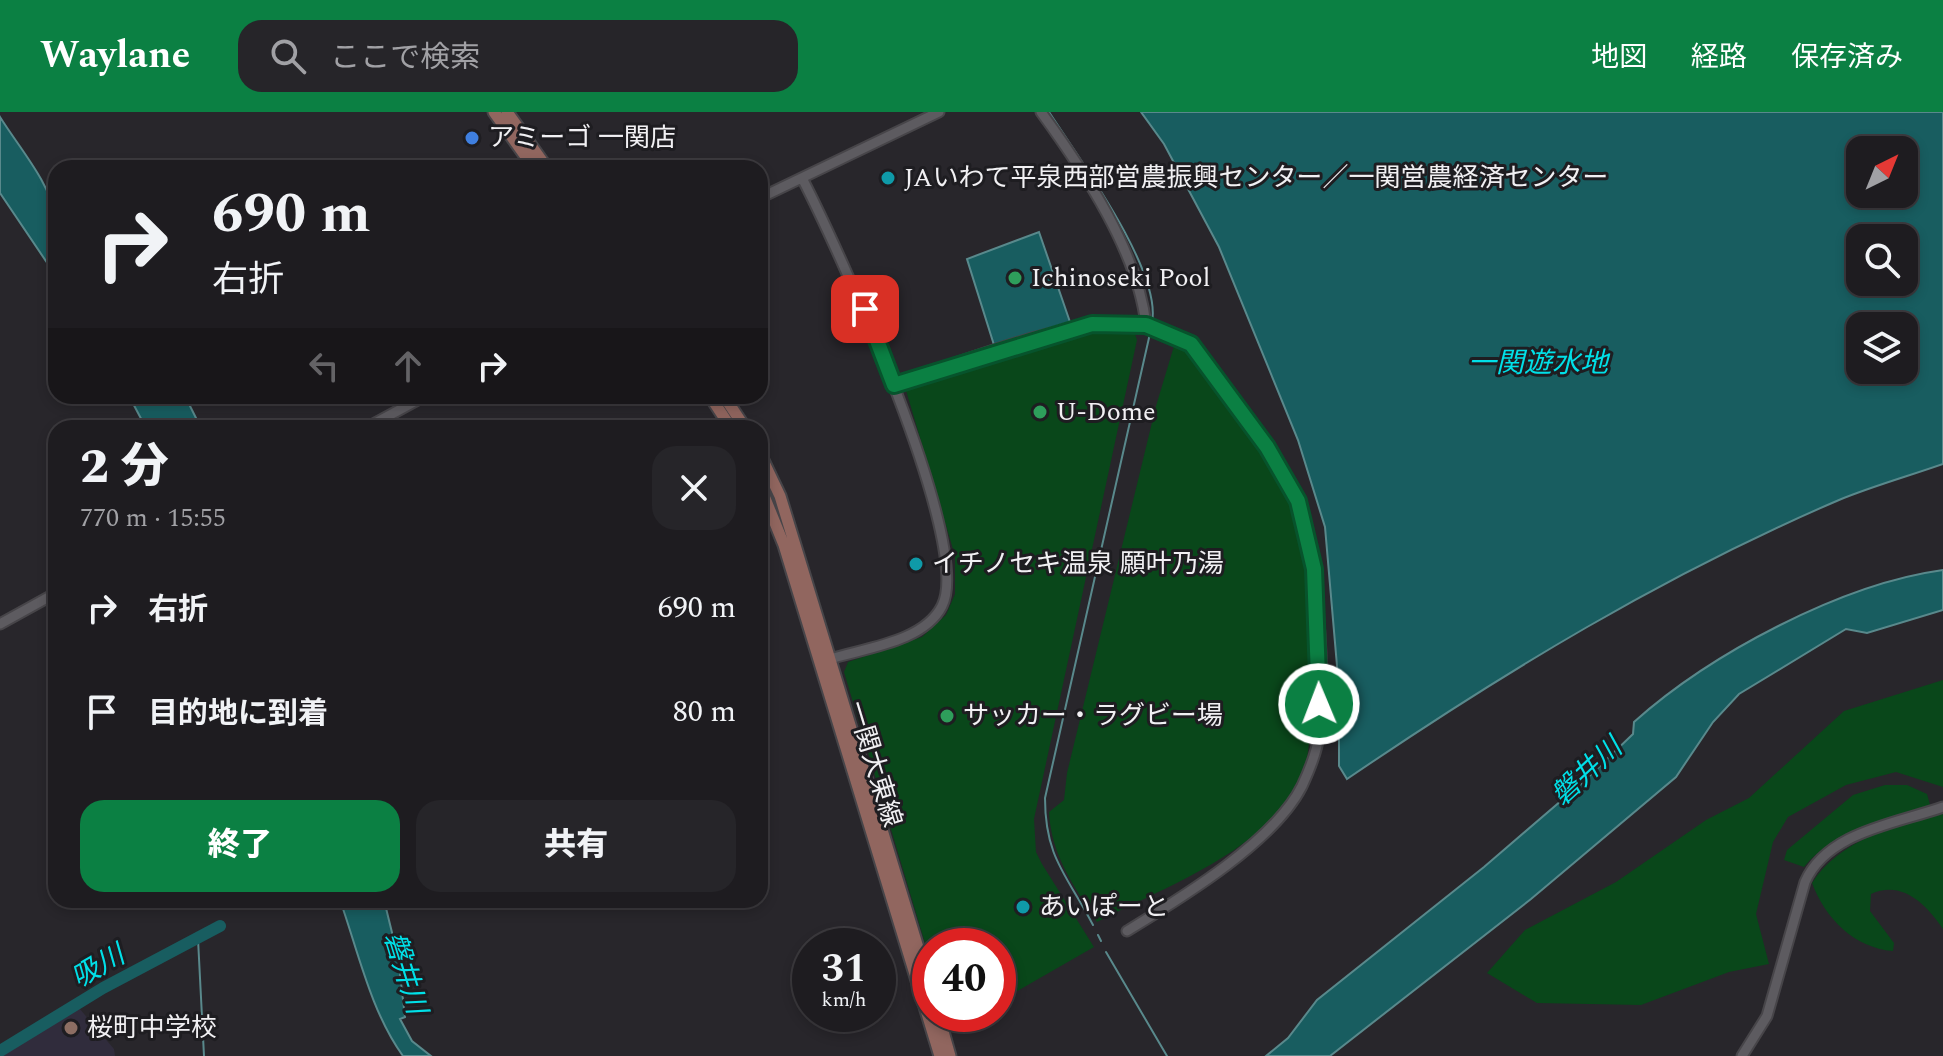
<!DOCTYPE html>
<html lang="ja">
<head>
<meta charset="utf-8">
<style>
	body { margin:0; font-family:Spectral,"Noto Sans JP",serif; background:#262529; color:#f1f3f6; height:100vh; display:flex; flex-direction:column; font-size:30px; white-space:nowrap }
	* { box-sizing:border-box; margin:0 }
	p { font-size:26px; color:#a1a1a5 }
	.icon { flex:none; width:44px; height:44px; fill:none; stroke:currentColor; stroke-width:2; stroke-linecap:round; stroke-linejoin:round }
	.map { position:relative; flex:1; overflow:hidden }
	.details { position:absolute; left:48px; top:308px; width:720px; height:488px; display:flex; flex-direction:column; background:#1e1c20; border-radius:24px; box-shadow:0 4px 12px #0003,0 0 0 2px #3c3a3e }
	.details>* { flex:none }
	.hud { position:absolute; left:48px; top:48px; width:720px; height:244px; border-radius:24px; box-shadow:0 4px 12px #0003,0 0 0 2px #3c3a3e; background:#1e1c20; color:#f1f3f6; overflow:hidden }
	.needle { width:52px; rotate:43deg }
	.controls { position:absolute; left:1846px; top:24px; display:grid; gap:16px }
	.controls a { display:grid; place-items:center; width:72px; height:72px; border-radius:16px; background:#1e1c20; box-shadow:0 4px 12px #0003,0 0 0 2px #3c3a3e; font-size:40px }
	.speed { position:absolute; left:792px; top:816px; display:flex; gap:16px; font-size:40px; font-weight:700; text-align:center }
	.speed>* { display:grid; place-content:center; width:104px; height:104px; border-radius:50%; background:#1e1c20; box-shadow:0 4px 12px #0003,0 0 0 2px #3c3a3e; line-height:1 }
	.speed small { font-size:20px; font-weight:400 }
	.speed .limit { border:12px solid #d22; background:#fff; color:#111 }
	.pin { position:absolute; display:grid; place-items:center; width:68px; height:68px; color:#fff; margin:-34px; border-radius:16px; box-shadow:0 4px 12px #0006 }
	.me { position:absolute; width:88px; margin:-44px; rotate:359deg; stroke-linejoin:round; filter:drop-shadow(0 0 6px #0008) }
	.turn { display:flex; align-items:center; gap:28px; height:168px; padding:0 32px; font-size:36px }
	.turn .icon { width:104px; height:104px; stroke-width:2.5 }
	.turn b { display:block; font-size:56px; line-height:68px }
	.lanes { display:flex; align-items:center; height:76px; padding:0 32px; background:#0003; justify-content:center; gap:40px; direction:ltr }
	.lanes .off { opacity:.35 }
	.round { display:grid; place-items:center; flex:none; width:84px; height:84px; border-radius:24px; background:#262529 }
	.head { display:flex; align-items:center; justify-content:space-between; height:136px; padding:0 32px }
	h1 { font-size:48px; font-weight:800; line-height:60px }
	.primary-button { display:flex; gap:16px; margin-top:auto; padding:16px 32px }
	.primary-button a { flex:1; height:92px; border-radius:24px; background:#0b8043; color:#fff; font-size:32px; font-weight:800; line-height:92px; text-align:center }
	.primary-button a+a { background:#262529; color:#f1f3f6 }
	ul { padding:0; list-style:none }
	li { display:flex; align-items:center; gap:24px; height:104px; padding:0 32px }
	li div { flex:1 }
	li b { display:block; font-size:30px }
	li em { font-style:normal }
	header { display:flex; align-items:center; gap:48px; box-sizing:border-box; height:112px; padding:0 40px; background:#0b8043; color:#fff }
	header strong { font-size:38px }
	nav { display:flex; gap:44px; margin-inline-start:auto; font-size:28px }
	.search { width:560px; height:72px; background:#262529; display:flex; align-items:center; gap:20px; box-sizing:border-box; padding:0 28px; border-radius:24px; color:#a1a1a5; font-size:30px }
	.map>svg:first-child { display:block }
	.education { fill:#302c3c }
	.green { fill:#09471a }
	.water { fill:#185d60; stroke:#59898c; stroke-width:2; fill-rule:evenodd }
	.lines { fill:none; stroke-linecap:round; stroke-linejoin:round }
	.stream { stroke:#59898c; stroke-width:2 }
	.river { stroke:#185d60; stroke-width:12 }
	.minor-casing { stroke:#474549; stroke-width:13 }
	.major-casing { stroke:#474549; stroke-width:15 }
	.minor { stroke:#5d5b60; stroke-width:9 }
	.major { stroke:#91665f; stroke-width:11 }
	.route-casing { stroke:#07532c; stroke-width:20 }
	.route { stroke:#0b8043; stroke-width:14 }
	.shop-dot { fill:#3f7fe0; stroke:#1e1d21; stroke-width:3 }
	.culture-dot { fill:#0f9aa8; stroke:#1e1d21; stroke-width:3 }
	.leisure-dot { fill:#2e9e5b; stroke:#1e1d21; stroke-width:3 }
	.education-dot { fill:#8d6e63; stroke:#1e1d21; stroke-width:3 }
	.labels { text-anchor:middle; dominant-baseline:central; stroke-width:6; stroke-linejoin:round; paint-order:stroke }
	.poi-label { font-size:26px; fill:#f1f0f3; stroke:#1e1d21; text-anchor:start }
	.street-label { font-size:26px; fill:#f1f0f3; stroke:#1e1d21 }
	.water-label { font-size:28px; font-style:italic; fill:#00e0e8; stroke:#1e1d21 }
</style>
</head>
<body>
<header>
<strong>Waylane</strong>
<div class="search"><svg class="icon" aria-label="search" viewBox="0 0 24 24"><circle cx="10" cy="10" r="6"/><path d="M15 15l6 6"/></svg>ここで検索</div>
<nav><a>地図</a><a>経路</a><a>保存済み</a></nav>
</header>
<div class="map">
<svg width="1943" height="944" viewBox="0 0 1943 944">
	<rect width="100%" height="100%" fill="#28262b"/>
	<path class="education" d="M79,896L114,937L115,944H2Z"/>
	<path class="green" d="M1093,219H1134L1137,228L1034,707L1036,740L1042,752L1094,835L998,890V834H930V848L844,560L848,550L922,525L946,503L955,482V444L905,275Z
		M1183,231L1189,234L1286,374C1317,448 1320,559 1308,639C1306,659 1289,690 1275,704C1228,753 1157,779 1097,810C1074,774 1051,743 1049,700L1064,688L1067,661L1156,294L1174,234Z
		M1943,568V675L1896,660L1846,673L1788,705L1773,730L1756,802L1769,852L1729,860L1641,893L1537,891L1487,861L1525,818L1616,770L1706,708L1749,686L1844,599Z
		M1885,673H1907L1927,682L1931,696C1886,710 1834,717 1804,755L1784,748L1787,738L1853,683Z
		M1943,702V817C1926,792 1902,768 1871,782L1870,799L1894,831L1893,839C1854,836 1825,806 1812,771C1838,729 1896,712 1943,702Z"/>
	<path class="water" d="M1141,0H1943V352C1909,364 1873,374 1839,388C1664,463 1504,560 1347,667L1339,654V577L1325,415L1298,328L1219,135L1164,32ZM1904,38V82H1860V38ZM1904,126V170H1860V126ZM1904,214V258H1860V214Z
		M0,5C20,37 50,70 56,107C59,125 56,146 56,164L0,81Z
		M1039,120L1070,210L994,233L967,147Z
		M129,284H185L201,316H146Z
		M1943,458V498L1867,521L1846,517L1739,582L1713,610L1676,665L1531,787L1330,944H1266L1288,926L1317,888L1484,755L1583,670L1633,622L1634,610C1710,542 1841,472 1943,458Z
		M340,788H384L398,845L405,905L400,907L412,929L431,944H403C371,900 358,839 340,788Z"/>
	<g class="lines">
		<path class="stream" d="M1049,0C1078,45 1162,159 1152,210
			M1093,813C1067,763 1045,746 1045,686L1151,217
			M1098,823L1101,829
			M198,827L204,944
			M1106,840L1167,944"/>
		<path class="river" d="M0,939L103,876L220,814"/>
		<defs>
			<path id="minor" d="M1041,0C1084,59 1138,140 1146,213
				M802,66C837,134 974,432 942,494C924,530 865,536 830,547
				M760,86L939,0
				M894,273C963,250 1079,199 1150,214C1189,222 1207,252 1229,283C1253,316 1283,350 1298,389C1318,443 1326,565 1319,623C1317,640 1309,659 1302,674C1274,730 1181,786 1127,819
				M366,316L425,284
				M0,512L56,481
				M1742,944L1767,904L1805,770C1827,720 1895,712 1943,695"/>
			<path id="major" d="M494,0L534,56
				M507,0L547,56
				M710,284L731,316
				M724,284L745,316
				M760,342L780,384L930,875
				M760,374L784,433L940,944
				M938,902L950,944"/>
		</defs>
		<use href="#minor" class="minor-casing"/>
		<use href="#major" class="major-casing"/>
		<use href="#minor" class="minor"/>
		<use href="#major" class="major"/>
	</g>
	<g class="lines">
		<defs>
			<path id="route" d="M865,197L894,273L1092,212L1146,213L1191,232L1267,335L1298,389L1314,457L1319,592"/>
		</defs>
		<use href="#route" class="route-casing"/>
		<use href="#route" class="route"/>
	</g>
	<circle class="shop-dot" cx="472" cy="26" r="8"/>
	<g class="culture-dot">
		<circle cx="888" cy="66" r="8"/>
		<circle cx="916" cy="452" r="8"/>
		<circle cx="1023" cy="795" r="8"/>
	</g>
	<g class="leisure-dot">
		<circle cx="1015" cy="166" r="8"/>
		<circle cx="1040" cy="300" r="8"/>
		<circle cx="947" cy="604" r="8"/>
	</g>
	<circle class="education-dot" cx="71" cy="916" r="8"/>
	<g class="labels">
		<g class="poi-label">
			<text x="488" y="26">アミーゴ 一関店</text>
			<text x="904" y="66">JAいわて平泉西部営農振興センター／一関営農経済センター</text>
			<text x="1031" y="166">Ichinoseki Pool</text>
			<text x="1056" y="300">U-Dome</text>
			<text x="932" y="452">イチノセキ温泉 願叶乃湯</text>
			<text x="963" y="604">サッカー・ラグビー場</text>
			<text x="1039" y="795">あいぽーと</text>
			<text x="87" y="916">桜町中学校</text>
		</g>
		<g class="street-label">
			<text transform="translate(874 652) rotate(73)">一関大東線</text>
		</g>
		<g class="water-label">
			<text x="1538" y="251">一関遊水地</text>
			<text transform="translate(1587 660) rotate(-43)">磐井川</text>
			<text transform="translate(98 855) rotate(-30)">吸川</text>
			<text transform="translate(405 861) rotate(73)">磐井川</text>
		</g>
	</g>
</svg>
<div class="controls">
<a><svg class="needle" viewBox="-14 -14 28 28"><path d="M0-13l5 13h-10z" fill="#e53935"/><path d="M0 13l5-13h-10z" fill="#a1a1a5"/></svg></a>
<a><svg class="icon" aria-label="search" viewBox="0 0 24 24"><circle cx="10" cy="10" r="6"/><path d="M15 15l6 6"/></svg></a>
<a><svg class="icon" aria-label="layers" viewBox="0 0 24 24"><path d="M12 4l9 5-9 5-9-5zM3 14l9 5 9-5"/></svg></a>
</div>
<div class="speed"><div>31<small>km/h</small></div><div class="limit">40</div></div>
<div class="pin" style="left:865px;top:197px;background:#d93025"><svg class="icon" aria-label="arrive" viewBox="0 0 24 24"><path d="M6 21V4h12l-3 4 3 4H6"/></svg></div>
<svg class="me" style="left:1319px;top:592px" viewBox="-20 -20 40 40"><circle r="17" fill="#0b8043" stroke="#fff" stroke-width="3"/><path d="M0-11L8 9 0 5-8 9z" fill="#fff"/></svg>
<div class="hud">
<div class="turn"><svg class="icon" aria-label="right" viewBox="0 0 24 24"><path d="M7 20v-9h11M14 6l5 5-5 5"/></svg><div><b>690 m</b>右折</div></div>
<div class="lanes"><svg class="icon off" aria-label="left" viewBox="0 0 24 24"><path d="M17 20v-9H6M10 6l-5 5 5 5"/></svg><svg class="icon off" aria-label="ahead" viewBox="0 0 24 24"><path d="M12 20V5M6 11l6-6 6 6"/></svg><svg class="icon" aria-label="right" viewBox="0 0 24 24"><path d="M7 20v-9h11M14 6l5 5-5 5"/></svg></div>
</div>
<section class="details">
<div class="head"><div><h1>2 分</h1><p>770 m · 15:55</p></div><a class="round"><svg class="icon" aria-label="close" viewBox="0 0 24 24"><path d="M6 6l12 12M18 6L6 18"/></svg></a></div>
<ul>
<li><svg class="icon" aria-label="right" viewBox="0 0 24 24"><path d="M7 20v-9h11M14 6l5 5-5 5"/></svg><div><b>右折</b></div><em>690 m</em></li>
<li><svg class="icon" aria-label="arrive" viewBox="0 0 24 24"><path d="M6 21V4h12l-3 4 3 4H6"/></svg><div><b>目的地に到着</b></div><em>80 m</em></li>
</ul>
<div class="primary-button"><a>終了</a><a>共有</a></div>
</section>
</div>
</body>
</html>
